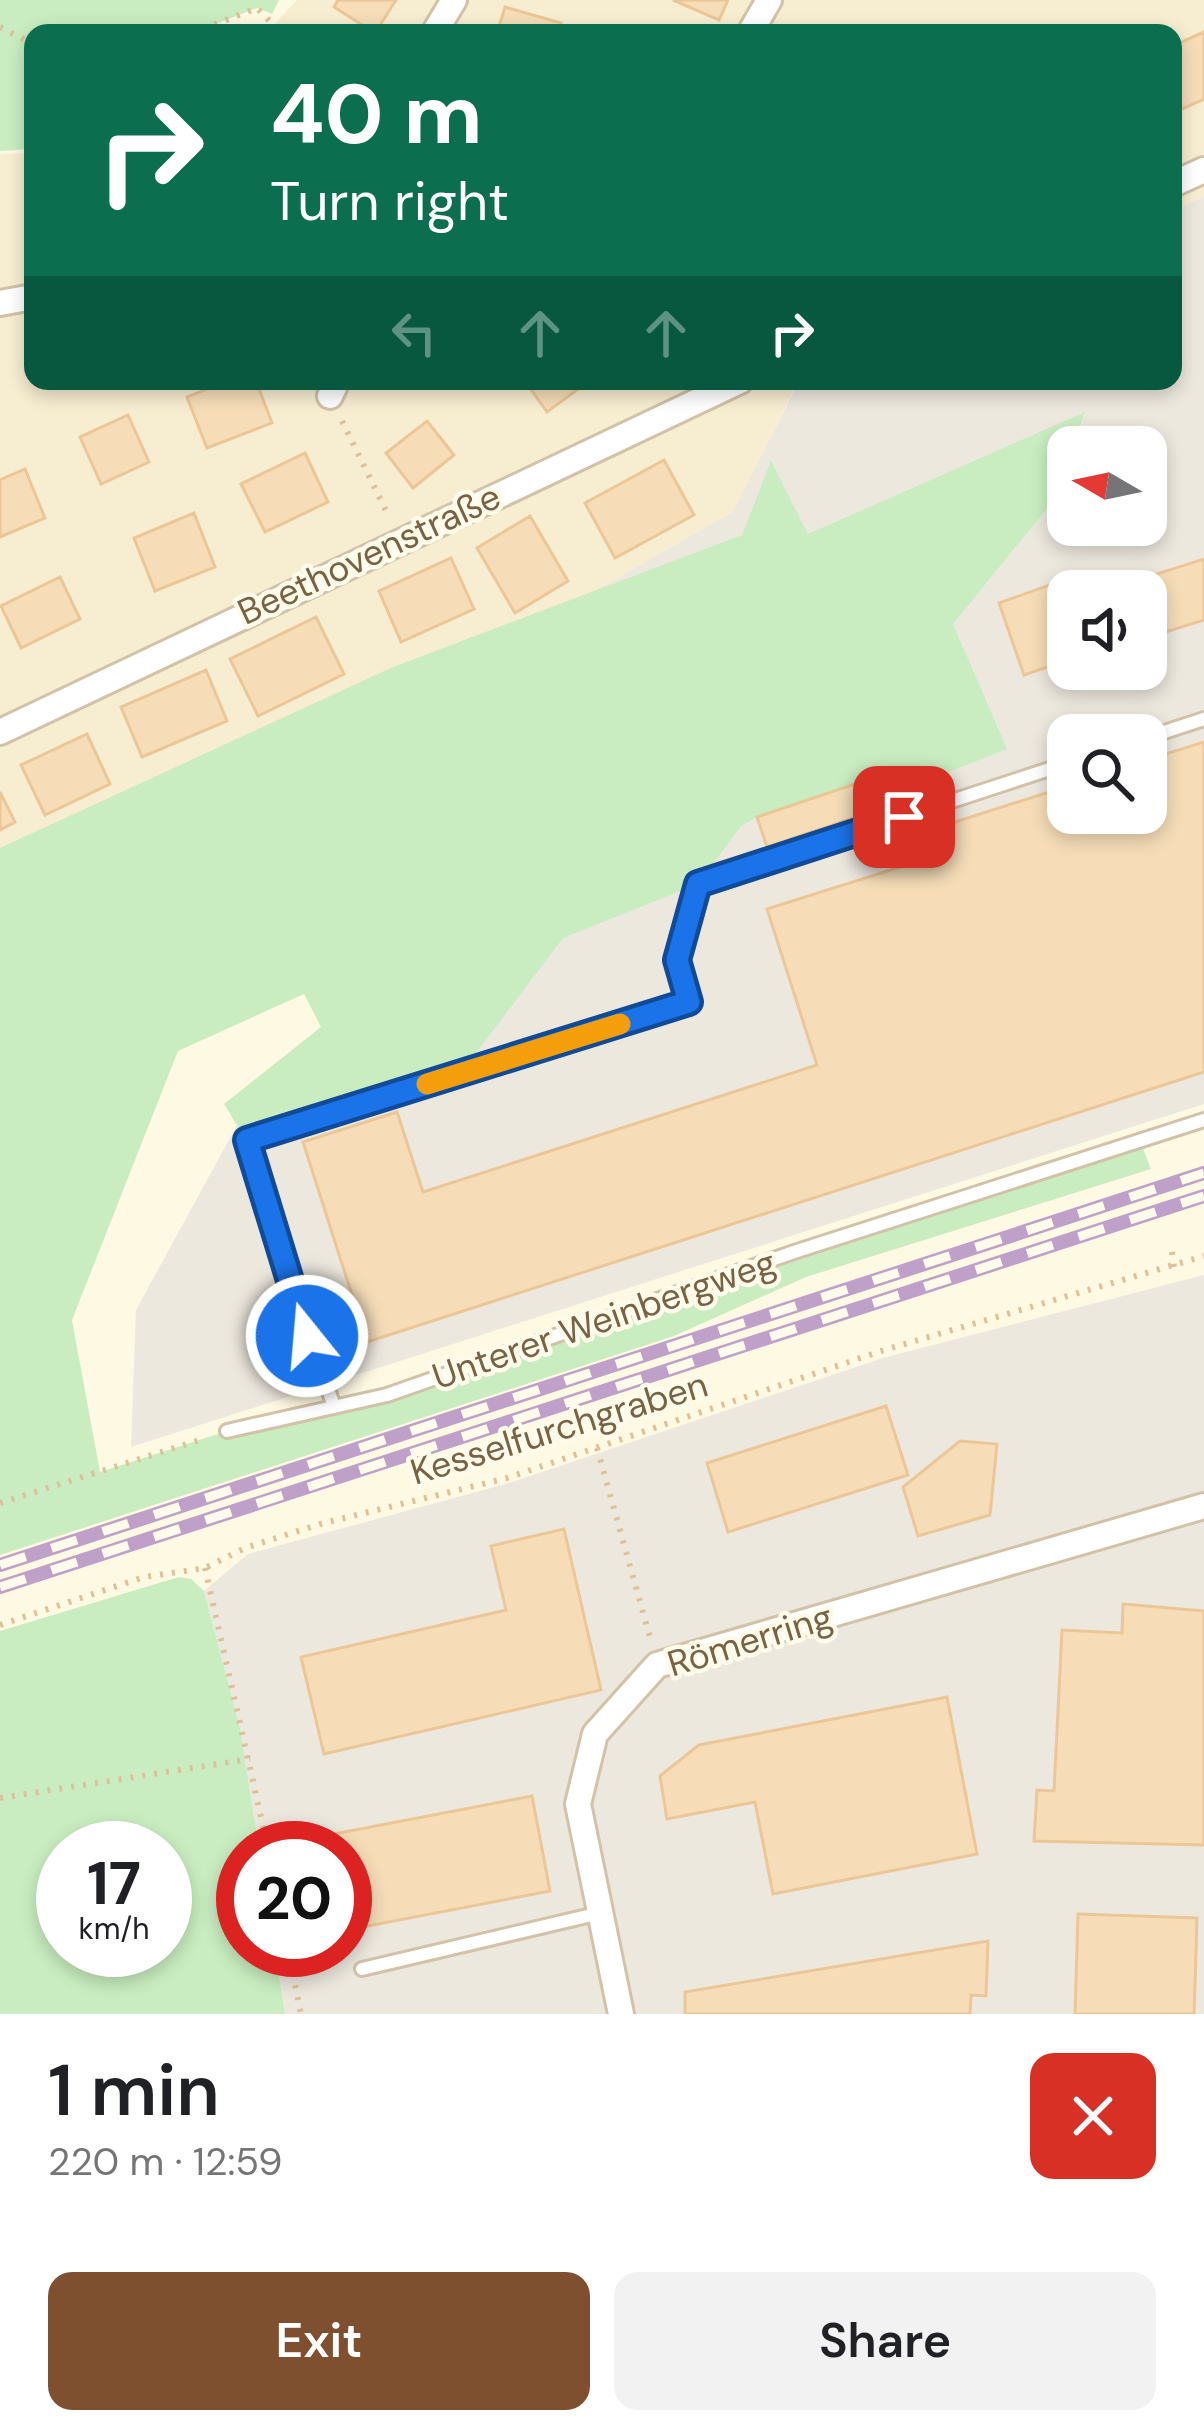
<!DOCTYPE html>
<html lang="en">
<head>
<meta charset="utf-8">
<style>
	body { margin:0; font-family:"DM Sans",sans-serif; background:#f2f2f2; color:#202124; height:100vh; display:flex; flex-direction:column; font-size:45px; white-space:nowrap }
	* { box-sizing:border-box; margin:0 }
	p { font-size:39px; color:#757577 }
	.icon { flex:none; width:66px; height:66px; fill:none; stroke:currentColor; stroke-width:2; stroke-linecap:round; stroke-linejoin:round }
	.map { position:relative; height:2014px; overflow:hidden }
	.details { display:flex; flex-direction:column; background:#fff; flex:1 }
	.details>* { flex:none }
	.banner { position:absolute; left:24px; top:24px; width:1158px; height:366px; border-radius:24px; box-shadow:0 6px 18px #0003; background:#0b6e4f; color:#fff; overflow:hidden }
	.needle { width:78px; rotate:279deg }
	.buttons { position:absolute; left:1047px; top:426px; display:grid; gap:24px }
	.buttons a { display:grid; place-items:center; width:120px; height:120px; border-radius:24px; background:#fff; box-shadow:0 6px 18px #0003; font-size:60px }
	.speed { position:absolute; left:36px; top:1821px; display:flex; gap:24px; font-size:60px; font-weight:700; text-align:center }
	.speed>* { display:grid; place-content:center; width:156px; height:156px; border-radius:50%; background:#fff; box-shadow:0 6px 18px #0003; line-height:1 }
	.speed small { font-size:30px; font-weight:400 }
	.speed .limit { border:18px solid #d22; background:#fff; color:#111 }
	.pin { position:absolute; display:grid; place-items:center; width:102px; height:102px; color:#fff; margin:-51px; border-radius:24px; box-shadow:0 6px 18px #0006 }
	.me { position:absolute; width:132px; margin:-66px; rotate:343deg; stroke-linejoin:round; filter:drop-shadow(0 0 9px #0008) }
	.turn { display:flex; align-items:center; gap:42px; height:252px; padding:0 48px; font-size:54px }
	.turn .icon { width:156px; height:156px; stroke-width:2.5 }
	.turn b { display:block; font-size:84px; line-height:102px }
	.lanes { display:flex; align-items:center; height:114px; padding:0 48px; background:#0003; justify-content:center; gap:60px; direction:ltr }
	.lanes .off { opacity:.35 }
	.round { display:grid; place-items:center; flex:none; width:126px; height:126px; border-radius:24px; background:#f2f2f2 }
	.head { display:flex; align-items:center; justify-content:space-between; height:204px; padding:0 48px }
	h1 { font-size:72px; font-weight:600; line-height:90px }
	.cta { display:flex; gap:24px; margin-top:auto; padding:24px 48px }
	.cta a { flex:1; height:138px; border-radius:24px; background:#7f502f; color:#fff; font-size:48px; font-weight:600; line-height:138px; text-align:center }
	.cta a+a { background:#f2f2f2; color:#202124 }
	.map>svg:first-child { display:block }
	.residential { fill:#f7edd1 }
	.industrial { fill:#ede8de; fill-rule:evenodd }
	.green { fill:#c9edc0; fill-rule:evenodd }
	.building { fill:#f6ddb8; stroke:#ebc797; stroke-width:3 }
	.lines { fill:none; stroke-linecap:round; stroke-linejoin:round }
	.lane-casing { stroke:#d1c2a8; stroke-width:18 }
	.street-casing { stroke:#d1c2a8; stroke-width:30 }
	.path { stroke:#dcc19b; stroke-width:6; stroke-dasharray:3 9; stroke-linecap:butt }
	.lane { stroke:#fff; stroke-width:12 }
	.street { stroke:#fff; stroke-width:24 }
	.rail-casing { stroke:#bea0c9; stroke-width:14 }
	.rail { stroke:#fffbeb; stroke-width:9; stroke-dasharray:27; stroke-linecap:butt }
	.route-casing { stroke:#114b97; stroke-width:30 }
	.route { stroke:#1a73e8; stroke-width:21 }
	.slow { stroke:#f59e0b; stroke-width:21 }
	.labels { text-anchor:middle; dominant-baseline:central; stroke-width:9; stroke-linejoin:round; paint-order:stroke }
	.street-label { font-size:36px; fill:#796346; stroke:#fffbeb }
</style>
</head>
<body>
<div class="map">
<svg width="1204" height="2014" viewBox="0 0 1204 2014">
	<rect width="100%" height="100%" fill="#fef9e3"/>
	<path class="residential" d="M297,0H1204V197L1173,211V33H266Z
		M33,153V381H798L734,512L257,784L0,897V154Z"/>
	<path class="industrial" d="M1204,197V1104L131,1447L136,1310L248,1105L365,1077L257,784L733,512L799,381H1173V211ZM1068,447H1146V525H1068ZM1068,591H1146V669H1068ZM1068,735H1146V813H1068Z
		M1204,1275V2014H285L275,1950H345V1848H259L240,1728L204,1591L248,1554L509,1483L883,1358Z"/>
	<path class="green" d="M0,0H279L272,14L257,8L192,33H33V149L0,151Z
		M1085,412L1049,506L953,624L1007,749L893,794L864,781L757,817L741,826L698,884L563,938L461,1073L246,1140L224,1104L321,1027L304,994L178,1051L72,1320L100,1472L227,1431L387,1395L1140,1141L1151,1169L806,1277L674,1336L0,1555V848L393,667L742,535L771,461L808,534Z
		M179,1577L191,1579L204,1591L240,1728L259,1848H243V1950H275L285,2014H0V1631ZM63,1848H165V1950H63Z"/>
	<path class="building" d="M338,0H396L375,33L334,7Z
		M673,0H728L719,20Z
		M505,7L561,23L559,33H497Z
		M1204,32V99L1182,109L1173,88V46Z
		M227,381H256L272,423L207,448L187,397Z
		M525,381H589L547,412Z
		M128,415L149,462L101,484L80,437Z
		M427,421L454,455L413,488L386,453Z
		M305,453L328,502L265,532L241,484Z
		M664,460L694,515L615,558L585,503Z
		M25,469L45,518L0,537V480Z
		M194,513L215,567L155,591L134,538Z
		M530,516L568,581L515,613L477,548Z
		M451,558L474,609L401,642L379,591Z
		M1204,559V620L1153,636L1146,591H1138L1135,581Z
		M1078,575L1083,591H1068V660L1024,675L999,603Z
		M60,577L80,619L21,648L1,606Z
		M316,617L344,674L258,716L230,659Z
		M206,670L227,721L142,757L121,707Z
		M87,734L110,784L45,815L21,765Z
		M1204,742V1072L367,1342L303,1142L397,1112L423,1192L817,1065L767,909L916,862L908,837L1068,786V813H1146V760Z
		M864,781L874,811L767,847L757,817Z
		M0,792L15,822L0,830Z
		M886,1406L908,1475L728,1532L707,1463Z
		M960,1441L997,1444L990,1515L918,1536L903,1487Z
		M564,1529L601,1690L324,1754L301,1657L506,1610L491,1546Z
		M1123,1604L1204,1611V1845L1034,1841L1037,1790L1054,1791L1062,1630L1122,1633Z
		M947,1697L977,1854L773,1894L755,1802L667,1819L660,1776L699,1745Z
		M532,1796L550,1891L347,1930L345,1848H332L329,1835Z
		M1078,1914L1197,1918L1194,2014H1075Z
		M988,1941L986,1996L971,1995L970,2014H685V1992Z"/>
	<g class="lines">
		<defs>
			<path id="lane" d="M1146,738L1204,719
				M334,1407L246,1140L689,1002L677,960L698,884L1068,763
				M227,1431L387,1395L794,1252L1204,1120
				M362,1969L600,1913"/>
			<path id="street" d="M434,33L454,0
				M750,33L769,0
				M1173,184L1204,170
				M0,303L33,297
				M330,396L337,381
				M0,732L740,381
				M621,2014L578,1804L595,1734L657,1665L1204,1506"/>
		</defs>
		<use href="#lane" class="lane-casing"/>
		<use href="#street" class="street-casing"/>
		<path class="path" d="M0,27L33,44
			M192,33L257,8L281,33
			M342,421L389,517
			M1172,1252L1174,1267
			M597,1448L651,1641
			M0,1503L206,1438
			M205,1568L268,1848
			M0,1625L144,1577L205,1568L245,1548L320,1524L507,1478L881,1351L1204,1256
			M0,1798L250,1759
			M288,1950L301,2014"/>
		<use href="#lane" class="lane"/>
		<use href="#street" class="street"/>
		<defs>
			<path id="rail" d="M0,1565L1204,1173
				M0,1587L1204,1196"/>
		</defs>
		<use href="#rail" class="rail-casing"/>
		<use href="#rail" class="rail"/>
	</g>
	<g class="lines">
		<defs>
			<path id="route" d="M307,1336L247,1140L689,1002L677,960L698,884L904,817"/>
		</defs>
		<use href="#route" class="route-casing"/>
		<use href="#route" class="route"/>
		<path class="slow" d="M427,1084L620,1024"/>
	</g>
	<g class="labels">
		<g class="street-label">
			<text transform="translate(369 554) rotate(-25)">Beethovenstraße</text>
			<text transform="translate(604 1319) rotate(-19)">Unterer Weinbergweg</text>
			<text transform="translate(559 1428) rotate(-17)">Kesselfurchgraben</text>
			<text transform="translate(750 1640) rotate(-17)">Römerring</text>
		</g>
	</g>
</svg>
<div class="buttons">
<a><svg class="needle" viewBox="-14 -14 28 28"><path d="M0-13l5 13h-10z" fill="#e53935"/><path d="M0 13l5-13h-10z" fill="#757577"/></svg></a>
<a><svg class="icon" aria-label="sound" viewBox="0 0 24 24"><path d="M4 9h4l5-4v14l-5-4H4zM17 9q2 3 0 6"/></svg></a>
<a><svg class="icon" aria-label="search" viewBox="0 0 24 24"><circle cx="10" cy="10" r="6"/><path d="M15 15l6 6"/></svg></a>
</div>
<div class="speed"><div>17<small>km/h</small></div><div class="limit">20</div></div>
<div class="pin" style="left:904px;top:817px;background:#d93025"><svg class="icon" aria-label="arrive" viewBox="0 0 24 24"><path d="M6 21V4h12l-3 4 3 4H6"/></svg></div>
<svg class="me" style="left:307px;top:1336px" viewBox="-20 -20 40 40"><circle r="17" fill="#1a73e8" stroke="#fff" stroke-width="3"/><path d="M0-11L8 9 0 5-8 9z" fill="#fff"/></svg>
<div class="banner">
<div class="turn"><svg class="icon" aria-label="right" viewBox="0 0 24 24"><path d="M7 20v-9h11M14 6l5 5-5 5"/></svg><div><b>40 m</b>Turn right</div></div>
<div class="lanes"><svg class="icon off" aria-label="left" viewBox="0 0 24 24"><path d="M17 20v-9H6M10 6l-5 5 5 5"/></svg><svg class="icon off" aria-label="ahead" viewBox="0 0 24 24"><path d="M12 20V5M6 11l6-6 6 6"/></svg><svg class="icon off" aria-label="ahead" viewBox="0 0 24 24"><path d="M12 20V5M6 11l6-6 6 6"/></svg><svg class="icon" aria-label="right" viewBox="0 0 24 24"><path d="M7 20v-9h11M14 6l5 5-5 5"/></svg></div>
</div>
</div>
<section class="details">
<div class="head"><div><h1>1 min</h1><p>220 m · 12:59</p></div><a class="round" style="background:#d93025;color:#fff"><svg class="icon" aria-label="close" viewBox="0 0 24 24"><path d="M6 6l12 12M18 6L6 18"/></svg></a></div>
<div class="cta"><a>Exit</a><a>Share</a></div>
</section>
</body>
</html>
